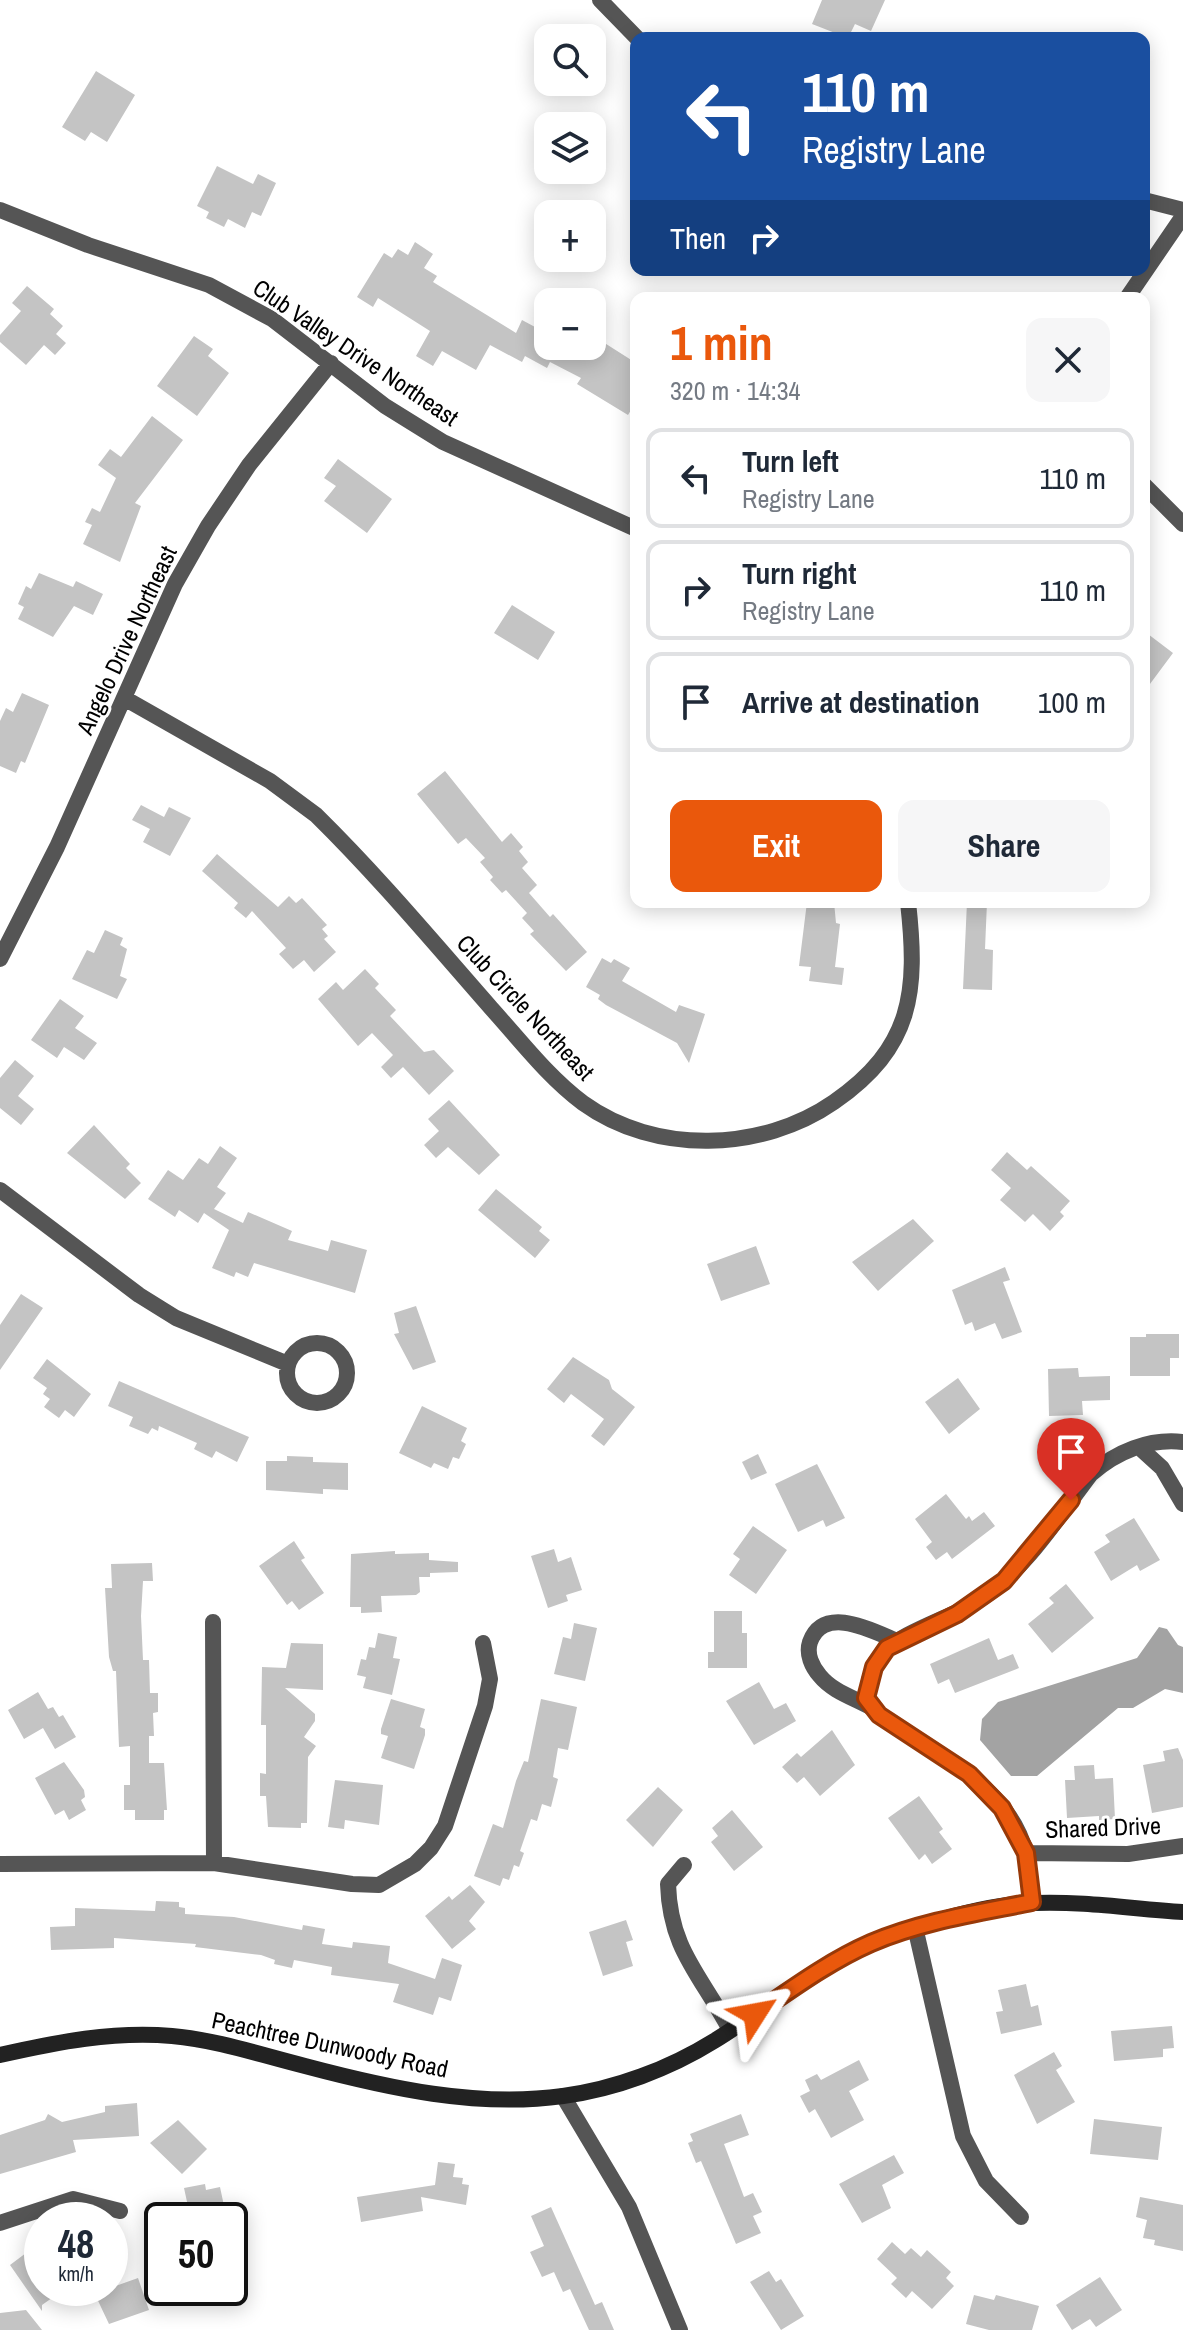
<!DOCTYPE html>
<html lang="en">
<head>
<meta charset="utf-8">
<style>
	body { margin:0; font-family:"Archivo Narrow",sans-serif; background:#f6f6f7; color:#1f2937; height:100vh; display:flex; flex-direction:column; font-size:30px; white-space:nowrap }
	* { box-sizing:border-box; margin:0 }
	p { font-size:26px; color:#747a83 }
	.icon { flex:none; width:44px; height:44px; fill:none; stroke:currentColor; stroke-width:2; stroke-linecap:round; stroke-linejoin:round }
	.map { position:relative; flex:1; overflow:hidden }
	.details { position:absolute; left:630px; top:292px; width:520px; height:616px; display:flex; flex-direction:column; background:#fff; border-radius:16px; box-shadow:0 4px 20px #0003 }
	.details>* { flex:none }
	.hud { position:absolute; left:630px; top:32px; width:520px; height:244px; border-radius:16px; box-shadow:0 4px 20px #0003; background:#1a4fa0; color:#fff; overflow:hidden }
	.fabs { position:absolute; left:534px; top:24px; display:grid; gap:16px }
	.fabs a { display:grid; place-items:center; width:72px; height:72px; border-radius:16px; background:#fff; box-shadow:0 4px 20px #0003; font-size:40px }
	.speed { position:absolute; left:24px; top:2202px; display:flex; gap:16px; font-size:40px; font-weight:700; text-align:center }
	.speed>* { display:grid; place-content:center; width:104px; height:104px; border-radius:50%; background:#fff; box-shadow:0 4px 20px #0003; line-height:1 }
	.speed small { font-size:20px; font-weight:400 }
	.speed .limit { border:4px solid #111; border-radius:12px; background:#fff; color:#111 }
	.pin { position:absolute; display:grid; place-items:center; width:68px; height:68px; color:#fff; margin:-82px -34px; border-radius:50% 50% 50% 0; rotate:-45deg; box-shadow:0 0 8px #0007 }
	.pin .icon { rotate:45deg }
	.me { position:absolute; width:88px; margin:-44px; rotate:56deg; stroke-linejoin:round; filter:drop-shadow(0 0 6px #0008) }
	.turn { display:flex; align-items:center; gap:28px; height:168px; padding:0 40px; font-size:36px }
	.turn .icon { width:104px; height:104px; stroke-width:2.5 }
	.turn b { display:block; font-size:56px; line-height:68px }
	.then { display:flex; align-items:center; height:76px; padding:0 40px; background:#0003; gap:16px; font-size:30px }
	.round { display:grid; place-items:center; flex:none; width:84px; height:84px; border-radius:16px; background:#f6f6f7 }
	.headline { display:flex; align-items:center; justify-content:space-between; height:136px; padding:0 40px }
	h1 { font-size:48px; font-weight:700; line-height:60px; color:#ea580c }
	.cta { display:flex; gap:16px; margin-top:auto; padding:16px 40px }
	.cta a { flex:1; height:92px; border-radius:16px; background:#ea580c; color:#fff; font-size:32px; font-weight:700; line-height:92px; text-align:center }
	.cta a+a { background:#f6f6f7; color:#1f2937 }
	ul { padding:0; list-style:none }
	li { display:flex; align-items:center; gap:24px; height:100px; margin:0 16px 12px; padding:0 24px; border:4px solid #e0e1e3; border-radius:16px }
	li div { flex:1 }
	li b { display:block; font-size:30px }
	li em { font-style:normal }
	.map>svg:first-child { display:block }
	.water { fill:#a3a3a3 }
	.building { fill:#c4c4c4 }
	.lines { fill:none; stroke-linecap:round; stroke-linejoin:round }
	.street { stroke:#555; stroke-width:16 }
	.secondary { stroke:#222; stroke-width:16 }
	.route-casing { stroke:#983908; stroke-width:20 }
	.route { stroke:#ea580c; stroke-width:14 }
	.labels { text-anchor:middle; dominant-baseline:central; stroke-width:6; stroke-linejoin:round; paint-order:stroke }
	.street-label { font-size:24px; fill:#000; stroke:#fff }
</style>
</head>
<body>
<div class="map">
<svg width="1183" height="2330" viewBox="0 0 1183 2330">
	<rect width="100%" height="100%" fill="#fff"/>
	<path class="water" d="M1159,1627L1167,1629L1178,1645L1183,1647V1693L1165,1689L1133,1708H1118L1037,1776H1011L980,1740L982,1719L998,1702L1137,1658Z"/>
	<path class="building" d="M822,0H885L871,31L855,24L848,38L812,24Z
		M96,71L135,95L107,142L91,132L85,141L62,127Z
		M217,166L253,184L258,174L276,183L261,216L252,212L245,228L228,219L224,227L206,218L209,212L197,206Z
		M415,242L433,254L424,268L437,276L433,282L516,333L522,320L548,334V346H600L603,342L636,363V402L628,415L577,384L581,378L550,362L547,368L525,356L522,362L490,345L476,370L442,351L433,366L416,356L430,331L378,298L373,307L357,297L384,253L392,258L398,249L408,255Z
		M27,286L54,309L50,314L63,326L56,334L66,343L55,355L44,345L26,365L0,342V335L21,311L12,303Z
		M194,336L213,349L208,356L229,373L197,416L157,386Z
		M152,416L183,440L135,503L141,506L120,562L83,544L92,525L85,522L92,508L100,512L116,478L98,465L110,449L121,457Z
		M338,459L392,499L367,533L324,501L336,486L324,478Z
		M39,573L73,587L76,581L103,594L93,615L74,606L53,637L18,619L24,607L18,604L26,586L31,589Z
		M512,605L555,632L538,660L494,633Z
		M1144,631L1173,653L1144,692Z
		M22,693L49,705L25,763L21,761L16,773L0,766V721L6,708L13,712Z
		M445,771L502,842L511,833L523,847L519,851L528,862L522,868L537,885L529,893L550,917L553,914L587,952L566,971L530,934L534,931L522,918L527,913L506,890L502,893L490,880L493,877L480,862L485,858L466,838L458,844L417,794Z
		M141,805L164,817L169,807L191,818L170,856L143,842L150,829L132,820Z
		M217,854L278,907L289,896L296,903L302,898L327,925L322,929L328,936L324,939L336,952L314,972L304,960L293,969L279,954L286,948L252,911L246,918L234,908L238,903L202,871Z
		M807,902H834L836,923L840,924L835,967L844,968L842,985L809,981L811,967L799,966Z
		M967,902H987L985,949L993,950L992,990L963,989Z
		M105,930L123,938L120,945L127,949L120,976L127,979L117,999L72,979L87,950L94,953Z
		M602,958L611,963L614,959L630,968L622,981L676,1012L679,1005L705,1014L689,1063L677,1043L606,1005L598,999L600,995L586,987Z
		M365,969L379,984L375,988L396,1010L390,1016L424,1052L434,1050L454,1071L429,1095L403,1067L391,1078L381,1067L393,1055L372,1033L358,1046L318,999L336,982L343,990Z
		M60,999L84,1016L75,1028L97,1043L84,1060L64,1047L57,1058L31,1040Z
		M15,1060L34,1076L18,1096L34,1109L21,1125L0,1108V1078Z
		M449,1100L500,1155L479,1175L448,1147L436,1158L424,1145L439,1131L428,1119Z
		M94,1125L130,1164L126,1168L141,1183L125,1199L67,1153Z
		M220,1146L237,1158L217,1187L226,1193L214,1209L243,1223L248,1212L292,1231L288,1240L328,1251L331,1240L367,1250L355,1293L254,1263L248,1277L236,1272L234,1277L212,1268L229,1230L204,1213L198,1223L179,1210L175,1217L148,1199L168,1170L183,1180L199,1158L208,1164Z
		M1007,1152L1027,1170L1031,1166L1070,1201L1060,1212L1064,1216L1050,1231L1033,1214L1025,1222L1000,1200L1011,1188L991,1170Z
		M496,1189L542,1227L539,1231L550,1240L535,1258L478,1210Z
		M913,1219L934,1241L878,1291L852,1262Z
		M756,1246L770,1284L721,1301L707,1264Z
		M1005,1267L1010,1280L1003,1282L1022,1332L1002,1339L995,1323L975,1331L972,1322L965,1325L952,1290Z
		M21,1294L43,1308L0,1370V1325Z
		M416,1306L436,1362L413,1370L394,1334L399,1333L394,1313Z
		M1146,1334H1179V1358H1170V1376H1130V1337H1146Z
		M573,1357L609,1380L612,1389L635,1407L604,1446L591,1436L604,1419L571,1394L564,1403L547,1389Z
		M47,1359L91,1394L74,1417L65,1410L59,1418L44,1407L50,1399L43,1394L47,1388L33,1378Z
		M1078,1368L1079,1377L1110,1376V1400L1082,1401L1083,1415L1049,1416L1048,1369Z
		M958,1378L980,1409L949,1434L925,1402Z
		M119,1381L249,1437L237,1462L216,1451L212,1458L194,1449L197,1443L159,1426L158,1431L152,1428L148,1434L129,1426L133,1417L108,1406Z
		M422,1406L467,1428L461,1441L466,1444L459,1459L453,1457L448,1469L434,1463L431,1468L399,1453Z
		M758,1454L767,1473L751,1480L742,1462Z
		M287,1456L313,1457V1462L348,1463V1490L323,1489V1494L266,1490V1461H287Z
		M817,1464L845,1518L826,1527L823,1520L798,1532L775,1484Z
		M946,1494L966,1519L969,1516L972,1521L984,1512L995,1526L952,1559L947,1552L936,1560L926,1547L932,1542L915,1519Z
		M1134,1518L1160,1560L1140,1571L1137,1565L1111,1581L1094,1552L1110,1542L1105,1535Z
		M753,1526L787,1550L756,1594L729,1575L740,1559L733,1554Z
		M294,1541L305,1558L301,1560L324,1593L299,1610L292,1601L287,1605L259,1566Z
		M554,1549L558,1562L571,1557L582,1590L566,1595L568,1601L548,1608L531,1556Z
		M395,1551V1554L429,1553V1560L458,1562V1572L430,1573V1577H419L420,1592L416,1595L381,1596L382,1612L361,1613V1607H350L351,1554Z
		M152,1563L153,1581H143L141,1616L143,1660H149L150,1693H158V1712L153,1713L154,1736H149V1763H164L167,1810H164V1820H135V1810H124V1785H130V1746L119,1747L116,1671H113L109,1657L105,1588H112L111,1564Z
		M1066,1584L1094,1618L1052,1653L1028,1624L1054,1603L1049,1598Z
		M714,1611H742V1633H747V1668H708V1652H714Z
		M574,1623L597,1628L585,1681L554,1674L563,1637L571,1639Z
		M378,1633L397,1637L393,1658L400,1659L392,1695L363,1688L366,1677L357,1675L361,1659L366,1660L369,1647L375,1648Z
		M989,1638L998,1660L1013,1654L1019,1668L955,1693L949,1679L938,1684L930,1664Z
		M291,1643L323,1644V1690L285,1688L315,1714V1721L304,1737L316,1746L308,1757L307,1823H301V1828L268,1827L266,1796H260V1773L266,1774V1725H261L262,1667L286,1668Z
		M759,1682L774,1709L786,1703L796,1721L754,1745L726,1701Z
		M38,1692L48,1709L53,1707L59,1717L63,1715L76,1737L55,1749L43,1728L24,1739L8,1710Z
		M391,1699L425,1709L420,1727L425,1729V1735L414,1769L381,1758L388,1736L381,1734V1729Z
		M541,1699L577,1707L568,1750L558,1748L553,1777L558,1779L551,1807L542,1804L537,1821L531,1819L520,1851L524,1853L519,1867L514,1865L509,1880L503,1878L500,1886L474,1876L493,1824L503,1828L516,1781L524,1761L528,1762Z
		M832,1730L855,1765L820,1796L804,1777L797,1783L782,1767L797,1753L801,1757Z
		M1178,1748L1183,1760V1807L1152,1813L1143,1765L1165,1761L1163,1751Z
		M64,1762L84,1790L85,1797L81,1800L86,1810L69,1820L64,1810L55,1815L35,1778Z
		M1094,1765L1095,1779L1113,1778L1115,1819L1099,1820V1816L1067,1818L1065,1780H1075L1074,1766Z
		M335,1780L383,1785L379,1825L345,1820L344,1829L328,1827Z
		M658,1787L683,1810L653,1847L626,1820Z
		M919,1796L943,1829L939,1832L952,1849L932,1864L925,1854L919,1860L888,1818Z
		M732,1810L763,1847L734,1871L711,1842L718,1836L712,1828Z
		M470,1885L485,1902L469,1921L476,1929L452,1949L425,1916L449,1896L452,1900Z
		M156,1901L179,1902V1907L185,1908V1914L234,1917L302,1930L303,1925L325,1929L322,1944L352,1948L353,1942L390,1946L388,1963L435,1979L442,1958L462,1965L451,2001L439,1997L433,2015L393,2002L399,1984L331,1975L332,1967L294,1960L292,1968L274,1964L275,1960L261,1955L195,1947L196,1944L114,1938V1948L51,1950L50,1927L75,1926V1908L155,1911Z
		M626,1920L633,1940L626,1942L633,1966L603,1976L589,1932Z
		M1026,1984L1031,2007L1038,2005L1042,2025L1001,2034L996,2012L1003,2011L998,1990Z
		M1172,2026L1174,2048L1163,2049V2057L1114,2061L1111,2031Z
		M1054,2052L1062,2066L1056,2070L1075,2102L1037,2124L1014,2075Z
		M859,2060L869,2080L849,2091L864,2120L831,2138L815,2109L809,2113L800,2096L810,2091L805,2080L817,2074L821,2080Z
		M137,2103L139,2136L73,2140L76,2152L0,2174V2135L45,2120L48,2114L62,2122L105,2112V2106Z
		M741,2114L749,2135L724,2144L744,2197L753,2193L762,2212L753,2216L761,2233L736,2244L701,2161L696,2163L688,2143L693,2141L690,2134Z
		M1094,2119L1162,2127L1158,2160L1090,2154Z
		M178,2120L207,2149L182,2174L150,2143Z
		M894,2155L904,2173L882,2185L891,2208L862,2223L839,2184Z
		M438,2162L455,2164L453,2177L463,2178L462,2184L469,2185L466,2205L421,2197L423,2211L361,2222L357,2197L435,2185Z
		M205,2184L206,2190L220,2187L227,2220H191L184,2188Z
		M1140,2197L1183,2205V2251L1154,2245L1155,2240L1143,2238L1147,2220L1136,2217Z
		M551,2207L595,2305L602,2302L614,2330H589L570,2289L563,2292L554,2272L542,2277L530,2252L544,2246L531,2216Z
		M892,2242L905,2254L911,2248L921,2257L927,2250L951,2272L946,2278L954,2286L932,2309L912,2291L906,2298L891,2284L897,2278L877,2259Z
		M26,2253L32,2261L42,2254V2288H66L42,2305V2311L10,2265Z
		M769,2271L776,2282L781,2279L804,2316L781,2330L750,2282Z
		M1100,2277L1122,2310L1096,2327L1090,2319L1072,2330L1056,2305Z
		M138,2278L149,2310L109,2324L92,2288H110Z
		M974,2295L994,2300L996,2295L1039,2306L1032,2330H989L966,2324Z
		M26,2310L42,2330H0V2313Z"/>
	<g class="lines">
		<path class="street" d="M600,0L637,38
			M1144,200L1183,210
			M0,210L88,245L209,285L272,319L385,406L443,442L636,529
			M1127,298L1183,216
			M1144,485L1183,524
			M124,698L270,781L316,815C378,876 434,943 491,1008C520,1040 548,1077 583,1103C655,1155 762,1152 834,1102C913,1047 918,992 908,902
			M0,959L57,847L175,584L208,526L249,465L331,363
			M0,1190L139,1295L176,1318L288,1364
			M287 1373a30 30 0 1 1 60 0a30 30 0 1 1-60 0Z
			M1140,1448L1162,1468L1183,1504
			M213,1622L214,1863
			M872,1708C855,1698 833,1692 820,1676C812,1667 806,1654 810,1642C824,1604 873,1631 897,1641
			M1026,1853L1128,1854L1183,1846
			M0,1864L214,1863L352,1884L379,1885L415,1864L431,1848L445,1826L485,1706L490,1679L483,1643
			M684,1865L668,1884C670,1950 701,1975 730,2030
			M1032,1902C1030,1886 1030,1869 1026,1853C1006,1777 925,1755 872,1708C862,1690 871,1667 884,1652C901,1632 956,1616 981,1599C1027,1568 1058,1517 1091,1474C1116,1452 1149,1438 1183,1442
			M915,1927L963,2136L986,2181L1021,2217
			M563,2096L629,2207L680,2330
			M0,2223L73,2199L120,2211"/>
		<path class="secondary" d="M0,2055C57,2042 113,2031 172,2036C217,2040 261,2055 305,2066C388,2088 477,2108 563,2096C615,2089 669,2069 714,2041C754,2017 791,1985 833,1962C884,1935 976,1904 1034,1903C1083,1901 1134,1909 1183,1912"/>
	</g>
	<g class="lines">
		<defs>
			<path id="route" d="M755,2014C793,1988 830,1961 871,1943C923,1921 978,1913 1032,1902L1026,1853L1002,1808L969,1774L879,1715L866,1698L874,1667L887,1648L957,1614L1004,1581L1071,1500"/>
		</defs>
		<use href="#route" class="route-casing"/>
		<use href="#route" class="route"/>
	</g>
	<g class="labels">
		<g class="street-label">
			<text transform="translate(356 352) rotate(34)">Club Valley Drive Northeast</text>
			<text transform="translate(126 640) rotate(-65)">Angelo Drive Northeast</text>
			<text transform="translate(526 1007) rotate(47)">Club Circle Northeast</text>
			<text transform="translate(1103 1827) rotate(-2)">Shared Drive</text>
			<text transform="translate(330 2044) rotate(12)">Peachtree Dunwoody Road</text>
		</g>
	</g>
</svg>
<div class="fabs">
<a><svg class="icon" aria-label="search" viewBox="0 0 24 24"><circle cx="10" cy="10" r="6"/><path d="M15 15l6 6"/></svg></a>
<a><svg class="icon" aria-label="layers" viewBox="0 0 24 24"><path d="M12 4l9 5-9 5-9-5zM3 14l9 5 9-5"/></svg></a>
<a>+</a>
<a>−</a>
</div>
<div class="speed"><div>48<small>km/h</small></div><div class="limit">50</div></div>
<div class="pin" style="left:1071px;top:1500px;background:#d93025"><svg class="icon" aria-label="arrive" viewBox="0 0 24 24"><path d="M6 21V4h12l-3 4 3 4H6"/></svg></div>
<svg class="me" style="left:755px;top:2014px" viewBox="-20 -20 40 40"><path d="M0-17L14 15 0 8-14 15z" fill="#ea580c" stroke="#fff" stroke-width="4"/></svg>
<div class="hud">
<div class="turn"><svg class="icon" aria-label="left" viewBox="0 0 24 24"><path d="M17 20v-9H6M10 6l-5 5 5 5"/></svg><div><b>110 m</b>Registry Lane</div></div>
<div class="then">Then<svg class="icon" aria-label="right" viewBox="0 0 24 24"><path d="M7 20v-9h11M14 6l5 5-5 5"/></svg></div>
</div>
<section class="details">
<div class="headline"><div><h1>1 min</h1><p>320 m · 14:34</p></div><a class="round"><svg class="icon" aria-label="close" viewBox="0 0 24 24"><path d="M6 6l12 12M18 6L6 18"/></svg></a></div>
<ul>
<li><svg class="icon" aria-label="left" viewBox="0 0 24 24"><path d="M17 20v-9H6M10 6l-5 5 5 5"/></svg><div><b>Turn left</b><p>Registry Lane</p></div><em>110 m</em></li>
<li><svg class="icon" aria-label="right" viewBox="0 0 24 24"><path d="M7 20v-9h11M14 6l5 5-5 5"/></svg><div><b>Turn right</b><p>Registry Lane</p></div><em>110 m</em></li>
<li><svg class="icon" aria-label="arrive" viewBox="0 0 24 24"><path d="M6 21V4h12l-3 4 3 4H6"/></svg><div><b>Arrive at destination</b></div><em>100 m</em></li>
</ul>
<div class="cta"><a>Exit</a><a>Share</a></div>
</section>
</div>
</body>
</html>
